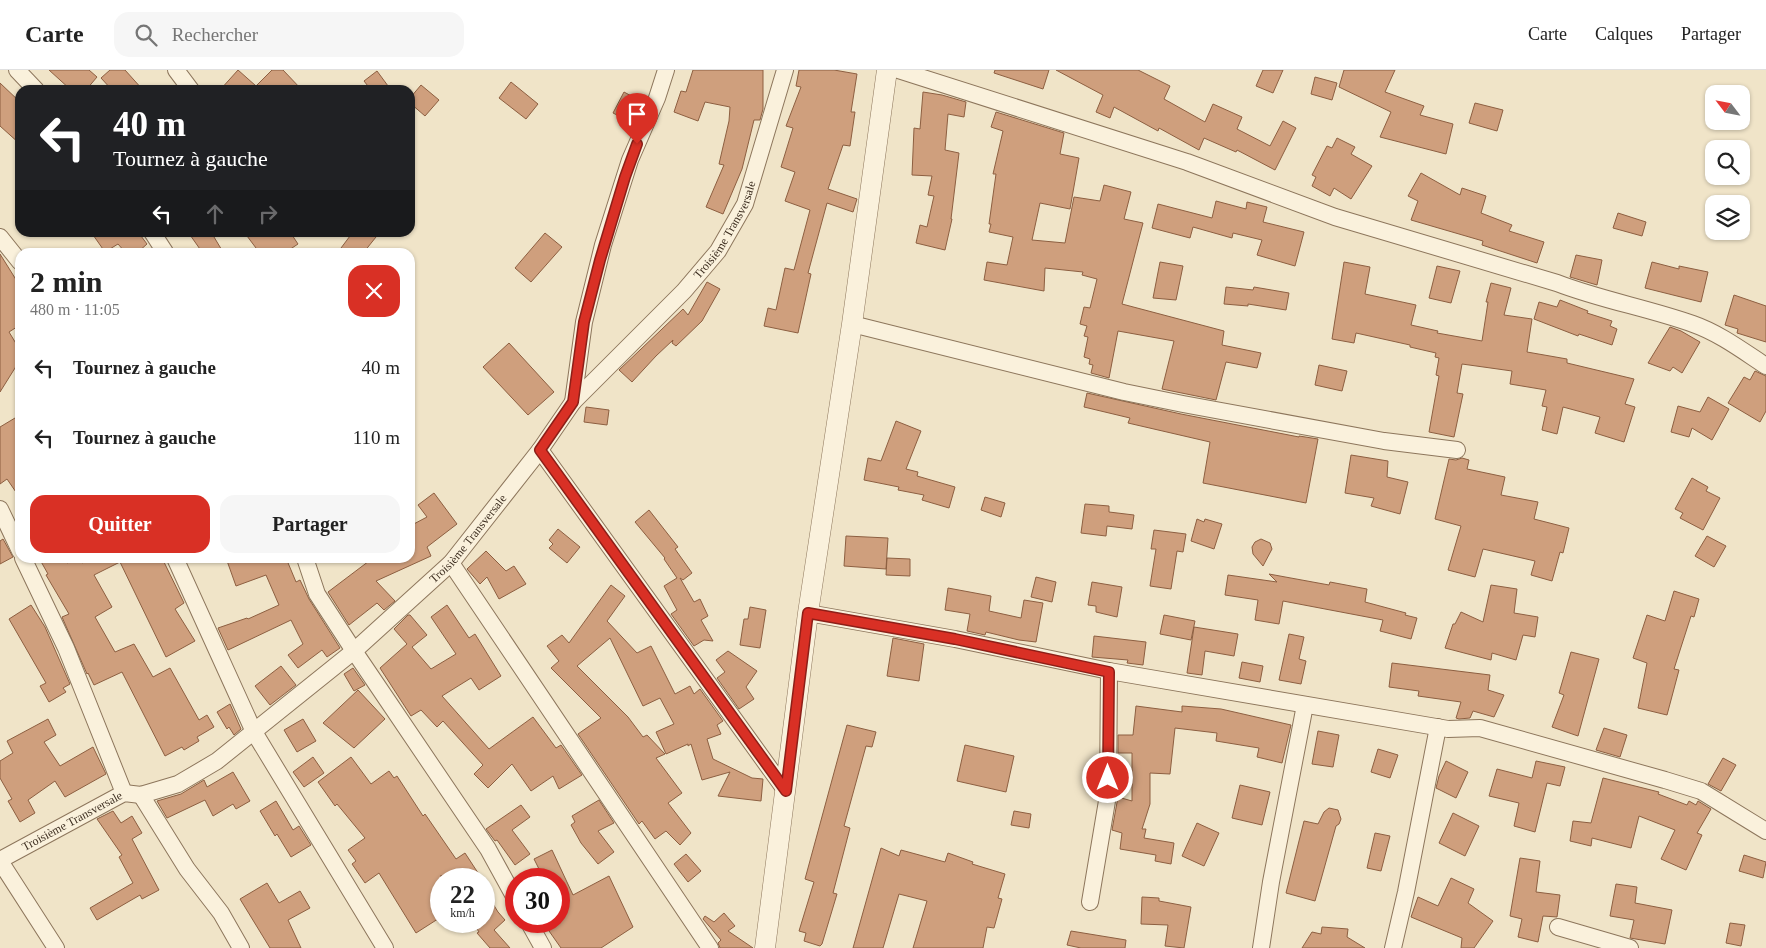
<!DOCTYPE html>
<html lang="fr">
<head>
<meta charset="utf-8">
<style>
	body { margin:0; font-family:"Times New Roman",serif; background:#f6f6f6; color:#222; height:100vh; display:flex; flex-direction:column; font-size:19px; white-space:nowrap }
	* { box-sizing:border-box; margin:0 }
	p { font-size:16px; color:#767676 }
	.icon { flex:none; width:28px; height:28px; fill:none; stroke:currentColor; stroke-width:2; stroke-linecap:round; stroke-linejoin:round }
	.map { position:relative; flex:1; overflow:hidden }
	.sheet { position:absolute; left:15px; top:178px; width:400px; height:315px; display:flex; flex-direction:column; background:#fff; border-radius:15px; box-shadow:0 1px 4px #0004 }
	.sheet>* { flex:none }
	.top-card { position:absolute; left:15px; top:15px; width:400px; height:152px; border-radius:15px; box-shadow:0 1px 4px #0004; background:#202124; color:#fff; overflow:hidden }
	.needle { width:32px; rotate:302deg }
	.fabs { position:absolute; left:1705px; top:15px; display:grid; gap:10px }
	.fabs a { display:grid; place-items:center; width:45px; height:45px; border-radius:10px; background:#fff; box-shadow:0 1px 4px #0004; font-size:25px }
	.speed { position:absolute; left:430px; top:798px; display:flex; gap:10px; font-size:25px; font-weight:700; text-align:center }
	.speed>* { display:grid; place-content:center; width:65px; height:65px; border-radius:50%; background:#fff; box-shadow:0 1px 4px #0004; line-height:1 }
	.speed small { font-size:12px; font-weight:400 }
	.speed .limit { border:8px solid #d22; background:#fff; color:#111 }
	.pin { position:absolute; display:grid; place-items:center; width:42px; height:42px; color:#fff; margin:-51px -21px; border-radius:50% 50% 50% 0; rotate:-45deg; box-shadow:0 0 5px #0007 }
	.pin .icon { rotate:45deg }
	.me { position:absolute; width:55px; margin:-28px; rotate:0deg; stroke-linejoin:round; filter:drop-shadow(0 0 4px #0008) }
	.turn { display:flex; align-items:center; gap:18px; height:105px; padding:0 15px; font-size:22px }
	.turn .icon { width:65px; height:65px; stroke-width:2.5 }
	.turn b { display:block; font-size:35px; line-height:42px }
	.lanes { display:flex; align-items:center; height:48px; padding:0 15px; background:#0003; justify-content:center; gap:25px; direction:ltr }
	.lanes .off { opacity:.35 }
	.round { display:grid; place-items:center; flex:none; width:52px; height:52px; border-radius:15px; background:#f6f6f6 }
	.head { display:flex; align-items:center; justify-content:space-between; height:85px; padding:0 15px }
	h1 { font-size:30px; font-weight:600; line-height:38px }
	.primary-button { display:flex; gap:10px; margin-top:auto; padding:10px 15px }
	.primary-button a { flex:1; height:58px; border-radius:15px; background:#d93025; color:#fff; font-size:20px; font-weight:600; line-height:58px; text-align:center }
	.primary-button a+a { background:#f6f6f6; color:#222 }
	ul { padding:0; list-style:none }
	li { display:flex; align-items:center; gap:15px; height:70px; padding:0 15px }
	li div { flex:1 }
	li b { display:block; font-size:19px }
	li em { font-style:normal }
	header { display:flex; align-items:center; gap:30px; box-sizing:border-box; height:70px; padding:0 25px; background:#fff; border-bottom:1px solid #e0e0e0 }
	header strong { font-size:24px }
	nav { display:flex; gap:28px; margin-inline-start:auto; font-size:18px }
	.search { width:350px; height:45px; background:#f6f6f6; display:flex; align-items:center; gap:12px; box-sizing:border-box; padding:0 18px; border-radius:15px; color:#767676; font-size:19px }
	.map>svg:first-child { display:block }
	.building { fill:#cf9f7d; stroke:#8d5f41 }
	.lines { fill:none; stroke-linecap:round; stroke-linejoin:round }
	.minor-casing { stroke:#8d765c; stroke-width:18 }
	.tertiary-casing { stroke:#8d765c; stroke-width:21 }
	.minor { stroke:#faf1dc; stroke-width:16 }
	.tertiary { stroke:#faf1dc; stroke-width:20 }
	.route-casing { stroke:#8d1f18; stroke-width:12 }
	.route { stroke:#d93025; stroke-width:9 }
	.labels { text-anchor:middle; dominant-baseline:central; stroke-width:4; stroke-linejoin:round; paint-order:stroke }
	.street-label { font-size:12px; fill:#3d2e20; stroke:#f7eed8 }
</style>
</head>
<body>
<header>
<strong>Carte</strong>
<div class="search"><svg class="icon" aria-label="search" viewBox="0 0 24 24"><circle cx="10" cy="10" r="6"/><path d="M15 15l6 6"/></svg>Rechercher</div>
<nav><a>Carte</a><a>Calques</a><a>Partager</a></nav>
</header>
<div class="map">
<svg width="1766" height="878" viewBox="0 0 1766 878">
	<rect width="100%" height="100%" fill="#f0e4c8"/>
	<path class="building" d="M49,0H89L97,7L86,20H71Z
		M110,0H125L143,20H112L101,8Z
		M238,0L256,16L272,0H283L302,20H220Z
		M693,0H763V39L760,50H754L742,99L723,144L706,137L724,95L719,94L729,51L730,37L705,32L698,51L674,42L681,21L686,22Z
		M799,0H834L857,4L851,42H855L850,76L843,75L828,119L857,129L853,142L827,133L808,203L811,204L798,263L764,256L768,238L776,240L785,198L794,200L810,140L785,131L795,102L781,97L793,58L786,56L801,17L796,16Z
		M995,0H1049L1043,19L994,3Z
		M1056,0H1138L1170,16L1164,29L1205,52L1213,34L1242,47L1237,59L1270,76L1283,51L1296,58L1275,100L1237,80L1236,82L1204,68L1199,80L1159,58L1158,61L1114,37L1110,48L1096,42L1103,25Z
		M1263,0H1283L1273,23L1256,16Z
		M1344,0H1395L1385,22L1424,36L1420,45L1453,54L1446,84L1380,67L1391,42L1339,17Z
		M377,1L391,20H371L364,11Z
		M1315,7L1337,13L1332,30L1311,24Z
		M511,12L538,34L526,49L499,28Z
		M0,13L20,32V74L0,56Z
		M421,15L439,30L425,46L410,33V28Z
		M624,22L644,33L635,54L613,43Z
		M923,22L942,25L966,32L964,47L948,44L945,80L959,83L951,149H952L945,180L916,173L920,155L927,157L934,126L928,125L932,106L912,105L914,58L920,59Z
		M1475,33L1503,40L1497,61L1469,53Z
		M996,42L1064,63L1060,84L1079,88L1070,139L1040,133L1032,170L1065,173L1074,127L1100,131L1104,115L1131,122L1124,149L1143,153L1122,234L1224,261L1222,275L1261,283L1257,298L1226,292L1216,330L1162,319L1174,271L1118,261L1109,308L1091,303L1093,295L1089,294L1090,289L1084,287L1088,267L1084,266L1087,256L1080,254L1084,237L1090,238L1097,209L1082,205L1083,202L1045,198L1044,221L984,210L987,192L1007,195L1013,167L989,162L991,154H989L996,104H993L1003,61L991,57Z
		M1337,68L1355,77L1351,84L1372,96L1351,129L1334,118L1330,126L1312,116L1316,107L1312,105L1327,76L1332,78Z
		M1421,103L1460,125L1462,118L1486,126L1481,143L1512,155L1509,161L1544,172L1537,193L1482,175L1483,171L1411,150L1418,131L1408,126Z
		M1216,131L1246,139L1247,132L1267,137L1263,152L1304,162L1295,196L1257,185L1262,170L1233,163L1232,168L1193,157L1190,168L1152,158L1158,134L1212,148Z
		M1618,143L1646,152L1642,166L1613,158Z
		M91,162H138L147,174L138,182H125L118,174L105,182Z
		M188,162H211L223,182H202Z
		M244,162H290L298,174L286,182H259Z
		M353,162H380L364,182H338Z
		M545,163L562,177L531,212L515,198Z
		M0,184L20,216V255L9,262L20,280V290L0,322Z
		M1576,185L1602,190L1597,215L1570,207Z
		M1160,192L1183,196L1176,230L1153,228Z
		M1344,192L1370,197L1365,224L1416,235L1411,255L1438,261L1437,263L1482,271L1488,232H1486L1491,213L1511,218L1504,245L1532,249L1527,282L1567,289V293L1634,309L1625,334L1635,337L1624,372L1595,363L1600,347L1563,337L1557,364L1542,360L1547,337L1542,336L1546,320L1510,314L1512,301L1462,294L1457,323L1463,324L1454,367L1429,362L1439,306L1436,305L1439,288L1435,287L1436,283L1410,277V275L1356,263L1354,273L1332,269Z
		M1652,192L1679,199V196L1708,202L1701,232L1645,218Z
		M1437,196L1460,201L1451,233L1429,228Z
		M707,212L720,219L702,251L676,276L672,273L673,270L656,286L632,312L619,300L683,239L688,245Z
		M1226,217L1253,220L1254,217L1289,223L1286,240L1248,234V236L1224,234Z
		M1734,225L1766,236V272L1737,263L1738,259L1725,255Z
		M1560,230L1588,241L1587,243L1612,251L1610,256L1617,259L1612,275L1579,264L1578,266L1534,249L1539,232L1557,237Z
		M1670,257L1681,261L1700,272L1682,303L1673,297L1670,301L1648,293Z
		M509,273L554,322L528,345L483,297Z
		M1319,295L1347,301L1342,321L1315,315Z
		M1755,301L1766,306V341L1760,352L1728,333L1744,307L1750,310Z
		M1087,323L1181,344L1299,367V366L1318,369L1306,433L1203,413L1210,372L1128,353L1130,348L1084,337Z
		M1708,327L1729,339L1712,370L1692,358L1689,367L1671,362L1678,336L1700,342Z
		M586,337L609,340L607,355L584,352Z
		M20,345V428L7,409L0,414V357Z
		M896,351L921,361L906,399L918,402L917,406L955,417L949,438L922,430L924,425L898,420L899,417L864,410L868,388L881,391Z
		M1351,385L1388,391L1387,407L1408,412L1400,444L1371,436L1374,428L1345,423Z
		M1462,388L1469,390L1467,399L1505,407L1501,425L1538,432L1534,449L1569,458L1563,483L1560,482L1552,511L1531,505L1535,491L1483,479L1475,507L1448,500L1461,456L1435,449L1449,389L1456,390Z
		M1692,408L1708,417L1706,421L1720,428L1703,460L1680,448L1683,443L1675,439Z
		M434,423L457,454L427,477L431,486L376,511L395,531L384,540L377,533L349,555L328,522L373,488H410V456L427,447L418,435Z
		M985,427L1005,433L1001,447L981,440Z
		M1085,434L1109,436V442L1134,445L1132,459L1107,456L1106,466L1081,463Z
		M649,440L678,477L675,479L692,503L683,510L680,508L694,532L700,529L708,546L701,550L713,571L704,570L694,576L671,544L677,540L664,516L677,508L664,489L665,488L635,452Z
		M1197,449L1204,452L1205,449L1222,454L1214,479L1191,471Z
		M558,459L580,477L567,493L549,478L553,474L549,470Z
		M1154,460L1186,464L1183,482L1177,481L1171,519L1150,516L1156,479H1151Z
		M846,466L888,468L886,499L844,496Z
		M1707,466L1726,476L1714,497L1695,486Z
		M3,469L13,487L0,494V471Z
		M1261,469L1270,473L1272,479L1263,496L1253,484L1252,477L1255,472Z
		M486,481L506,501L514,496L526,514L499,529L487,507L480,514L467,499Z
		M39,488H63L67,493L77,488L82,493L91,488H162L184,533L175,539L195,571L166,587L120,492L94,505L112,537L95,547L115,582L134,574L153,607L170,598L199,650L207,645L214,657L197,667L199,671L184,680L182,677L165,686L122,602L94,615L88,603L87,604L62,547L69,544L46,505L48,504Z
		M226,488H286L296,512L300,510L309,529L340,578L327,587L322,580L298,598L288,585L303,574L291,550L228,580L218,558L247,548L248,549L279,535L266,505L236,516Z
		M887,488L910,489V506L886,505Z
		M1269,504L1329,515L1330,512L1367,519L1365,532L1406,543L1405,545L1417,548L1411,569L1380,561L1383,550L1283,531L1279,554L1255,550L1258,530L1225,525L1228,505L1277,512Z
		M1036,507L1056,512L1052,532L1031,527Z
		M1092,512L1122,517L1117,547L1096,542V536L1088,535Z
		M611,515L625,526L607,551L637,583L651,576L675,624L690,616L694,624L700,619L723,651L717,655L721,664L707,669L713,689L752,708L763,709L761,731L718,726L730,702L702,710L691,674L688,676V674L666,684L656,662L674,654L660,628L643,636L610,568L577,596L628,647L643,667L647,665L665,684L656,688L682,723L668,733L691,763L680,775L666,761L655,769L642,751L639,754L578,664L601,648L551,598L559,591L547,576L562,565L569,573Z
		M1491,515L1517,519L1514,543L1538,547L1535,567L1523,565L1516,590L1492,583L1491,590L1445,578L1453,554H1455L1461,542L1483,552Z
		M948,518L991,526L989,541L1021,548L1024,530L1043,533L1036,572L1019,570L986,562L985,565L967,561L970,544L945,540Z
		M1674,521L1699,529L1694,547L1691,546L1674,599L1679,600L1667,645L1638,638L1647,593L1633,588L1647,545L1665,551Z
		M31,535L45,557L70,614L63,618L66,622L49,632L40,616L46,613L9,549Z
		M447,535L469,568L475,564L501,606L479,620L471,608L442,626L489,679L533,647L556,678L561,675L582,705L559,719L553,706L531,721L512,694L488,718L474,704L483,695L443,651L437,657L421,640L411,646L380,598L407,574L394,559L408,545H410L427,565L412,577L431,599L456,584L431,547Z
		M750,537L766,540L760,578L740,575L744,549H748Z
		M1164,545L1195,551L1191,570L1160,564Z
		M1194,557L1238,564L1234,586L1205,581L1202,605L1187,603Z
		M1289,564L1304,567L1299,589L1306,591L1301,614L1279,610Z
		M1094,566L1146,572L1143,595L1127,593L1128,590L1092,587Z
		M893,568L924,574L919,611L887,606Z
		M728,581L757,601L746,617L754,629L739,639L717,608L725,602L716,590Z
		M1571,582L1599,589L1578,666L1552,657L1564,625L1559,623Z
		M1242,592L1263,596L1260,612L1239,608Z
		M1392,593L1490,605L1488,620L1504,625L1494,647L1473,641L1470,648L1459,649L1456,648L1461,632L1418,626L1419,621L1389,617Z
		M281,596L296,615L270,635L255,616Z
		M353,598L365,615L354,621L344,604Z
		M358,620L385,649L354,678L323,653Z
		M230,634L241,659L234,665L229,657L227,659L217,642Z
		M1136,636L1182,642V636L1221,639L1291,655L1282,693L1257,687L1259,678L1216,671L1217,663L1175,658L1170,704L1150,703V734L1142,759H1146L1144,768L1174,773L1171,794L1155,791L1156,785L1120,779L1122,763L1112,760L1118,727L1132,731V683H1118V665H1133Z
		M48,649L56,665L44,672L60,696L93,677L106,704L65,727L55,711L28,730L35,743L20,752L8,731L12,729L0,708V691L13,683L7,671Z
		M303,649L316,671L297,682L284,660Z
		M847,655L876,662L872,677L866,676L844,756L850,758L833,823L837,824L822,874L820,876L804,871L806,863L799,861L814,812L805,809Z
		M1604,658L1627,665L1620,687L1596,680Z
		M1318,661L1339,665L1333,697L1312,694Z
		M965,675L1014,686L1006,722L957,711Z
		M1378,679L1398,685L1390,708L1371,702Z
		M313,687L324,703L304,717L293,702Z
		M351,687L371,714L389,701L394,708L397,706L423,746L425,744L456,789L465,783L482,809H443L441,805V847L416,863L379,803L365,813L352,794L356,791L348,780L365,768L337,734L335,736L318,712Z
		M1723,688L1736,695L1721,721L1708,714Z
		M1446,691L1468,702L1456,728L1436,718L1439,706Z
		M1536,691L1565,697L1560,716L1547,713L1535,762L1514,756L1519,733L1489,726L1497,699L1532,708Z
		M233,702L250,731L236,739L233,734L213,746L205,730L167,748L157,731L181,724L204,710L207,717Z
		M1603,708L1659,722L1658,724L1687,735L1689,731L1696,735L1698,731L1711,739L1697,763L1702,765L1686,800L1661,789L1675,760L1639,746L1631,778L1592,768L1591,776L1570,771L1573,751L1591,753Z
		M1240,715L1270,722L1262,755L1232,748Z
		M599,730L614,753L598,761L614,782L598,794L581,773L571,755L575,752L572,746Z
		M276,731L293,760L299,756L311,775L291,787L277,764L275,766L260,741Z
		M521,735L530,747L512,760L530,784L515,795L497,770L495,771L486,759Z
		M1329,738L1338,740L1341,749L1339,754L1336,756L1315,831L1286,823L1304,751L1318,754L1324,742Z
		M113,741L121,753L132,746L142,763L132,769L159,820L142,829L140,825L97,850L90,838L133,813L119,787L122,785L97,749Z
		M1014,741L1031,744L1029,758L1011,755Z
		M1453,743L1479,756L1465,786L1439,773Z
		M1197,753L1219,763L1204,796L1182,786Z
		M1375,763L1390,766L1381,801L1367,798Z
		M881,778L899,786L901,780L945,792L948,783L973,792L972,794L1005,804L998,828L1002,829L994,858L987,857L983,878H913L927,831L899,824L883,878H853Z
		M552,780L573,825L609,806L633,857L601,878H561L542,851H559V809H544L534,789Z
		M686,784L701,801L688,812L674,794Z
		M1744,785L1766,792L1763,808L1739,801Z
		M1520,788L1540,791L1536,822L1560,825L1557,847L1543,846L1538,872L1518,867L1522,849L1510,846Z
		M1451,808L1474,819L1468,833L1493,851L1474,878H1461L1462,868L1411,847L1418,827L1438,836Z
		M267,813L279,833L300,821L310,838L288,850L301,878H270L240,829Z
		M1616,814L1637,817L1635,833L1672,840L1665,874L1630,868L1634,850L1610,846Z
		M484,819L498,842L505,850L494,860L510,878H490L477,863L479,862L472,851H484Z
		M1142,827L1159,828V831L1191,837L1184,878L1165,876L1168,855L1141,854Z
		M724,843L735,856L728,861L753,878H720L718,873L721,870L703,849L705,846L714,852Z
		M1730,853L1745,855L1741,876L1726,873Z
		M1322,857L1348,859L1347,867L1365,878H1302L1312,862L1321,864Z
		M1071,861L1126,870L1125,878H1081L1067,875Z"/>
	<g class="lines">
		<defs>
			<g id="minor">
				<path d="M17,0L36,20"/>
				<path d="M176,0L191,20"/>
				<path d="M898,0L1187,92L1335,147L1557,213C1601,230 1648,238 1693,254C1719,263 1743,281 1766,296"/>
				<path d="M152,162L165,182"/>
				<path d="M0,167L20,192"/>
				<path d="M852,254L1124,322L1183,334L1384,371L1457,380"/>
				<path d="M573,332L584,252L603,175L630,90L657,28L666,0"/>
				<path d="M540,380L786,721"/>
				<path d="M0,439L20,481"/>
				<path d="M23,488L66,578L124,723"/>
				<path d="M175,488L254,662L385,878"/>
				<path d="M305,488L317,524L354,581L488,779L516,830"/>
				<path d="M451,493L710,878"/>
				<path d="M808,543L955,569L1109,601L1448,659L1480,658L1665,710L1701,721L1766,761"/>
				<path d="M141,725L187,799L221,843L241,878"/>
				<path id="s1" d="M0,790L124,723L141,725L178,714L217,691L354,581L451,493L540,380L573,332L684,221L718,181L745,134L785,0"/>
				<path d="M0,791L56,878"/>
				<path d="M1090,832L1108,725L1109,601"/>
				<path d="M528,851L543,878"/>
				<path d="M1558,857L1630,878"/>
				<path d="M1261,878L1271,812L1305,635"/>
				<path d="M1393,878L1406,822L1438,657"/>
			</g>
			<path id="tertiary" d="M765,878L808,543L852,254L887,0"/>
		</defs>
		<use href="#minor" class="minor-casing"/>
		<use href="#tertiary" class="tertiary-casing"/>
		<use href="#minor" class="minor"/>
		<use href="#tertiary" class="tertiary"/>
	</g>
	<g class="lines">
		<defs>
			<path id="route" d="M637,74L625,107L600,190L584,252L573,332L540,380L786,721L808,543L955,569L1109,602L1108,708"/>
		</defs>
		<use href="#route" class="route-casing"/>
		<use href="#route" class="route"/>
	</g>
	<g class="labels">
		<g class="street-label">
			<text stroke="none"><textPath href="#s1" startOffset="982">Troisième Transversale</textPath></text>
			<text stroke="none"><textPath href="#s1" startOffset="578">Troisième Transversale</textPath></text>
			<text stroke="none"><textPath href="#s1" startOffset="82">Troisième Transversale</textPath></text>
		</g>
	</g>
</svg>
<div class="fabs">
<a><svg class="needle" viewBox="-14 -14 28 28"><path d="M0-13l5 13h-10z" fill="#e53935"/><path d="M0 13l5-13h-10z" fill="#767676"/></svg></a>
<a><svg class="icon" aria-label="search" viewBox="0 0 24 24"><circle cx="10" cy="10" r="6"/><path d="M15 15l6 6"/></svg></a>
<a><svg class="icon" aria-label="layers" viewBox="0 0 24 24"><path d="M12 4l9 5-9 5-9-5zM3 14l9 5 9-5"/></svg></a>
</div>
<div class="speed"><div>22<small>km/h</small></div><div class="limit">30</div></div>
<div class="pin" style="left:637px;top:74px;background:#d93025"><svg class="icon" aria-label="arrive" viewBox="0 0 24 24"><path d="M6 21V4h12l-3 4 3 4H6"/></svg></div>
<svg class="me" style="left:1108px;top:708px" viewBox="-20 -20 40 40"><circle r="17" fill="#d93025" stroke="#fff" stroke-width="3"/><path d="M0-11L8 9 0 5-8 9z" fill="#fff"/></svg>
<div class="top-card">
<div class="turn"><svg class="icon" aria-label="left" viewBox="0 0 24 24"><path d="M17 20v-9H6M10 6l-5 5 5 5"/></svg><div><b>40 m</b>Tournez à gauche</div></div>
<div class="lanes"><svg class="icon" aria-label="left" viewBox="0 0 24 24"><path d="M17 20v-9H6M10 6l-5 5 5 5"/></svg><svg class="icon off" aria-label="ahead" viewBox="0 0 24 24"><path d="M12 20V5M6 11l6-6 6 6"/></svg><svg class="icon off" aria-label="right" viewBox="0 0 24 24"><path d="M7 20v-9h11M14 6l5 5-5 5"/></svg></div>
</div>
<section class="sheet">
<div class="head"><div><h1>2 min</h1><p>480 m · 11:05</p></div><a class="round" style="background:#d93025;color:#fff"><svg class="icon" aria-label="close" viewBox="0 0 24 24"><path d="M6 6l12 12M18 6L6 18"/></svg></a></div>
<ul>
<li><svg class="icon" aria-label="left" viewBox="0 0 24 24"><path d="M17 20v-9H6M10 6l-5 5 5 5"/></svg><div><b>Tournez à gauche</b></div><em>40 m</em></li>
<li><svg class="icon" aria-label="left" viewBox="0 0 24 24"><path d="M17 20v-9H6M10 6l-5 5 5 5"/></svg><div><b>Tournez à gauche</b></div><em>110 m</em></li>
</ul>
<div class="primary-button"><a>Quitter</a><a>Partager</a></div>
</section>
</div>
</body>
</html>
